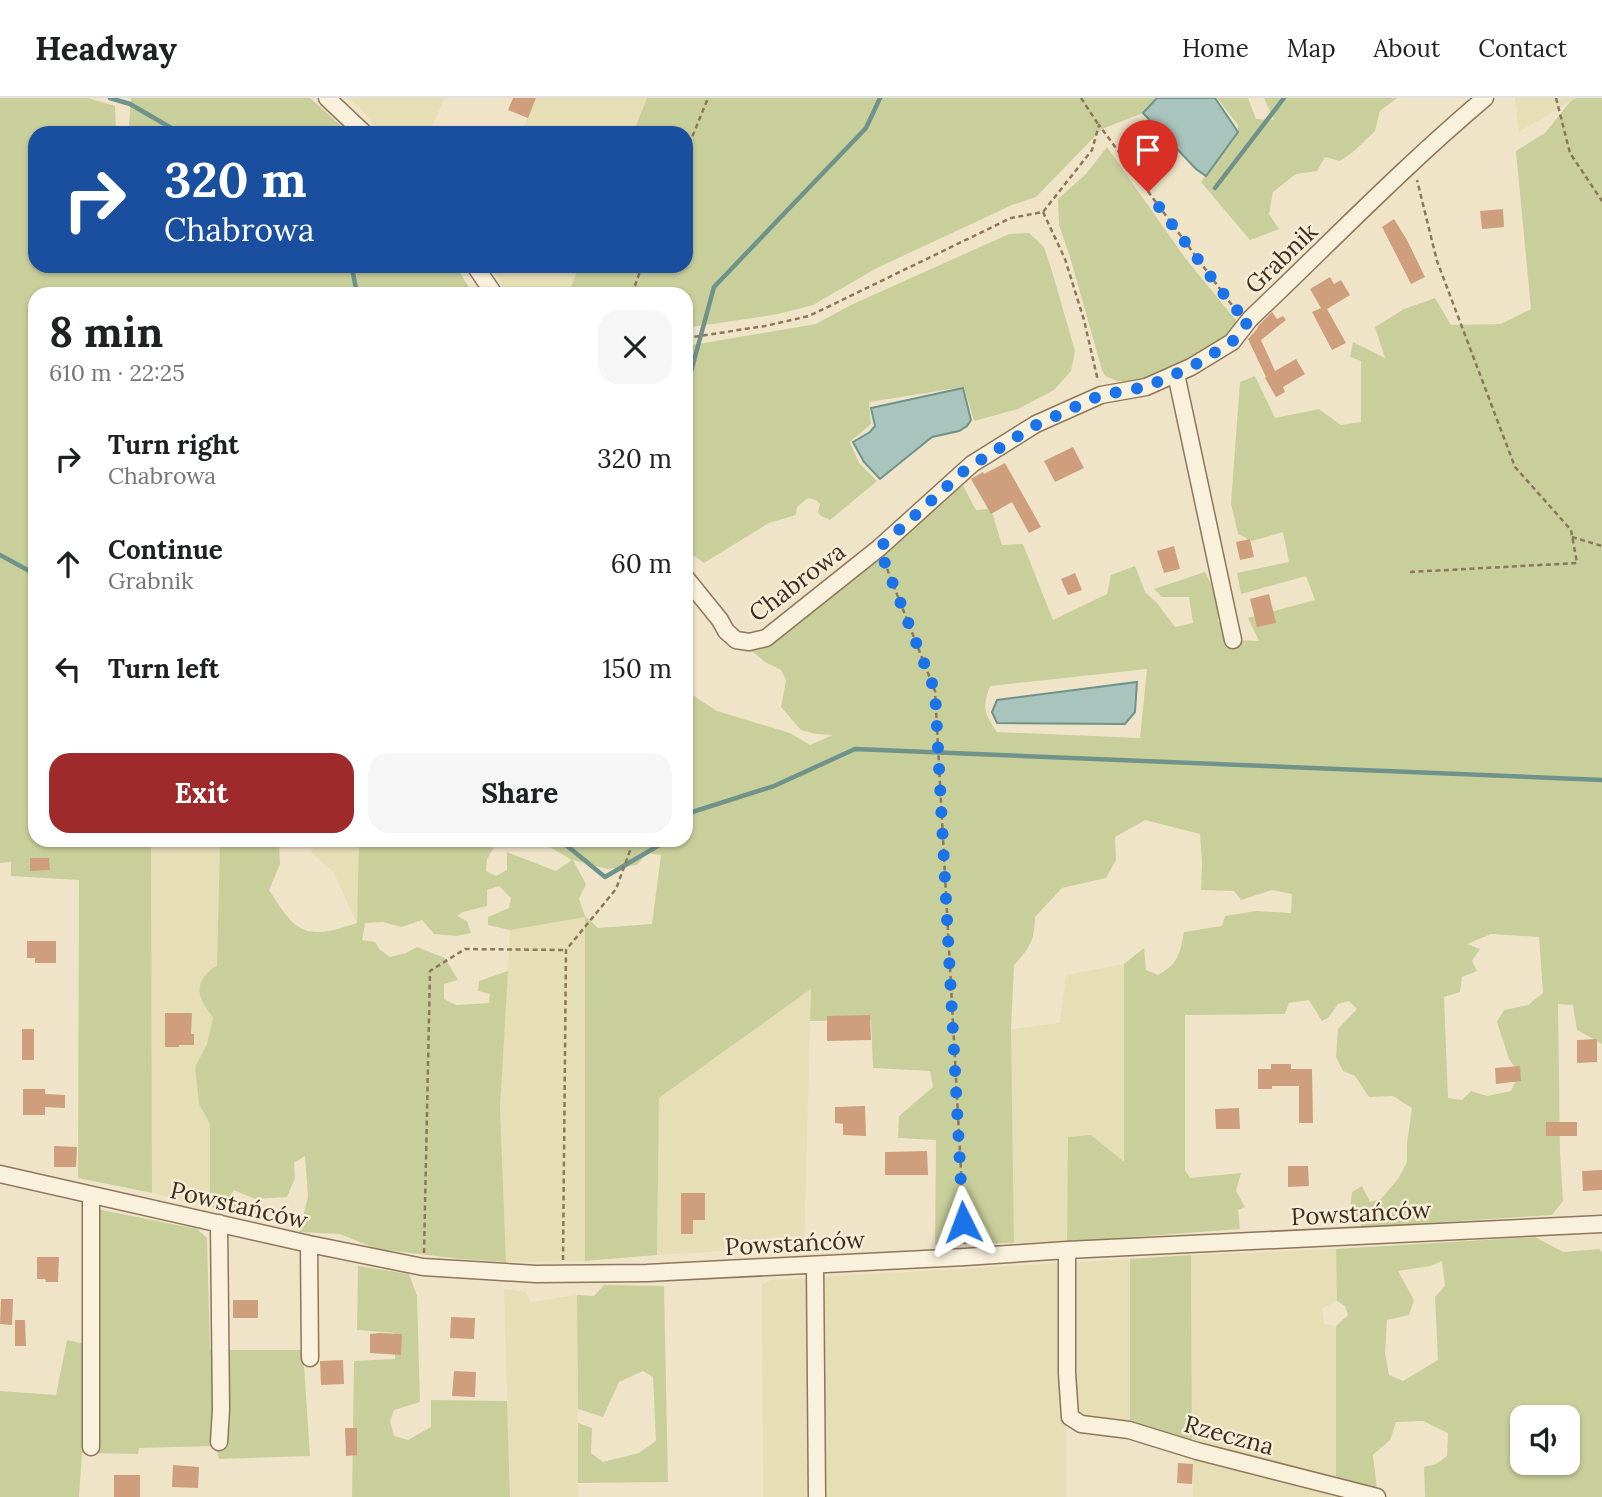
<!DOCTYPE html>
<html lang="en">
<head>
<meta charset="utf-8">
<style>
	body { margin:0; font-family:Lora,serif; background:#f6f6f6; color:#202124; height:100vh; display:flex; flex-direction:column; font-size:26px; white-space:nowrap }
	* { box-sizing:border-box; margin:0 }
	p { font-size:23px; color:#757577 }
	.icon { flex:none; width:38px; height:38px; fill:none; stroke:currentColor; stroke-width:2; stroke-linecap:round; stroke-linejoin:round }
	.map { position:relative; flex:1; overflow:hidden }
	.side { position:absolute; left:28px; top:189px; width:665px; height:560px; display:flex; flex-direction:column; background:#fff; border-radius:21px; box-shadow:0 2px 5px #0004 }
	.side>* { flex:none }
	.banner { position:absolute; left:28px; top:28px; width:665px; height:147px; border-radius:21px; box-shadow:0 2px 5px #0004; background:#1a4fa0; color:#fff; overflow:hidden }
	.controls { position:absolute; left:1510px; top:1307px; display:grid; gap:14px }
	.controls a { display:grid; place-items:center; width:70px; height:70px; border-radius:14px; background:#fff; box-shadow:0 2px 5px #0004; font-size:35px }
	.pin { position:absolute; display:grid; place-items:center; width:60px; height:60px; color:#fff; margin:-72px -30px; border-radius:50% 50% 50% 0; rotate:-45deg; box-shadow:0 0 7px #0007 }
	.pin .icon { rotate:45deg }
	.me { position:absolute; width:77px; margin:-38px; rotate:357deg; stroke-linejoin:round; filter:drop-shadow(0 0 5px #0008) }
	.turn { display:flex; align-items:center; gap:24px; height:147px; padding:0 21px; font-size:32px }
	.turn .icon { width:91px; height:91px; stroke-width:2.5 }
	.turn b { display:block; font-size:49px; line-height:60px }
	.round { display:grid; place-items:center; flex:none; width:74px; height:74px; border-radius:21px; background:#f6f6f6 }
	.head { display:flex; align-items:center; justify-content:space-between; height:119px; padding:0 21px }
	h1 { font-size:42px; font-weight:800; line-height:52px }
	.button { display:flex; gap:14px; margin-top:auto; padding:14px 21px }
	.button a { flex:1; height:80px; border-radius:21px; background:#9e2a2b; color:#fff; font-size:28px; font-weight:800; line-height:80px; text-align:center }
	.button a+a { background:#f6f6f6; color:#202124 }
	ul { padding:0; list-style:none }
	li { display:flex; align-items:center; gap:21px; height:105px; padding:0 21px }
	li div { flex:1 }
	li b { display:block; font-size:26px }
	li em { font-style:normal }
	header { display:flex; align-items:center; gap:42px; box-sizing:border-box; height:98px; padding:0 35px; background:#fff; border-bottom:2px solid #e0e0e0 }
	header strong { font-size:33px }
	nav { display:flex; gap:38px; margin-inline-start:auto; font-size:24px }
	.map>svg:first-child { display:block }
	.farmland { fill:#e6deb5 }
	.green { fill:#c9cf9b; fill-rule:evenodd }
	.water { fill:#a9c4bc; stroke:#6f938a; stroke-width:2 }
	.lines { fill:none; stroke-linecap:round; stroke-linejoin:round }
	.stream { stroke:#6f938a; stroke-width:4.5 }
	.building { fill:#cf9f7d }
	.minor-casing { stroke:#8d765c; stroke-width:19 }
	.path { stroke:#8d765c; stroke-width:2.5; stroke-dasharray:5 3.5; stroke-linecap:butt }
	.minor { stroke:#faf1dc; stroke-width:16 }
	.route { stroke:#1a73e8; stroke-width:12; stroke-dasharray:0 21.6 }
	.labels { text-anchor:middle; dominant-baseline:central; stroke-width:5; stroke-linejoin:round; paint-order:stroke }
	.street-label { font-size:24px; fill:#3d2e20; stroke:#f7eed8 }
</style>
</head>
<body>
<header>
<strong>Headway</strong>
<nav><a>Home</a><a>Map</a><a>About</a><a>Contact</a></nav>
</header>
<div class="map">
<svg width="1602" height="1399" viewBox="0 0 1602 1399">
	<rect width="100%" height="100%" fill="#f0e4c8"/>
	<path class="farmland" d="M349,0H445L429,35H378L365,15Z
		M533,0H647L633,35H523Z
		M1515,0H1576L1519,34Z
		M491,168H579L568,196H507Z
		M151,742H220L217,869L201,900L213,919L207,946L195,969L199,1006L210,1026V1109L152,1095Z
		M311,742H359L357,826L333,773L312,756Z
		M585,818V1163L506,1164L500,1010L510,832Z
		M1124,866V1065L1068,1039L1067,1144L1014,1145L1011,931L1060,925L1066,877Z
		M811,891L804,1148L657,1157L659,1000Z
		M1336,1151L1337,1203L1322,1210L1324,1226L1336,1228V1378L1338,1399H1193L1191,1157Z
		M1130,1161V1328L1066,1320V1399H763L762,1187L770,1182Z
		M504,1191L526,1194L531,1204L577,1197L578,1399H510Z"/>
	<path class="green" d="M0,0H88L115,8L116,31L129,28L131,0H310L349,35H35V168H456L473,196H35V742H151L152,1095L78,1080L79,782L11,778V764L0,765Z
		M647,0H1157L1143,15L1102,31L1036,99L1012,107L877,170L813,207L778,216L686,230V196H568L579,168H686V35H633Z
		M1217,0H1248L1256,21L1274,22L1264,0H1397L1380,13L1375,33L1353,54L1340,63L1325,59L1317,73L1296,76L1273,94L1269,116L1279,131L1250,142L1201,84L1238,34V27Z
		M1576,0H1602V946L1577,932L1573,907L1558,906L1560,1053L1563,1103L1552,1117L1362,1129L1350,1111L1352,1094L1362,1088L1370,1104L1381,1101L1398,1081L1407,1064V1045L1412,1010L1393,998L1369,999L1355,978L1343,973L1336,959L1338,931L1357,911L1349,903L1338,906L1328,920L1322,923L1309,902L1289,905L1285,916L1185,917V1072L1190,1080L1241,1075L1236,1093L1245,1109L1238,1112L1240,1131L1067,1144L1068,1039L1091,1037L1124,1064V866L1144,850L1146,872L1158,877C1178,866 1180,856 1184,834L1222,828L1225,818L1256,813L1291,815L1292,796L1272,792L1241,802L1234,793L1201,792L1202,765L1200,736L1145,722L1115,739L1116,762L1106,780L1062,790L1035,819C1035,842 1029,851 1014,867L1011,931L1014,1145L935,1146L936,1042L898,1040L899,1018L933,989L930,973L873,970L871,922L810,923L811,891L659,1000L657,1157L585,1163V819L510,832L488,827V819L509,810L511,800L499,788L487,792V808L463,814L457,818L467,823L471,835L456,838L434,836L422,822L401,829L383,824L365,825L362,842L375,844L379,851L390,859L406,855L417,849L445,860L458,882L444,886V901L456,907L489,905L490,896L478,893L479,883L508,873L500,1010L506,1164L461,1161L377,1151L340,1136L299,1134L308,1099L305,1058L294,1065L295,1080L287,1099L255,1101L234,1092L229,1100L238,1109L266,1114L260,1122L210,1109V1026L199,1006L195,969L207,946L213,920C210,914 203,907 201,900C196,886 205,874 217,868L220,742H264L265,744L279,747L280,766L269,792C297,837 306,842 357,825L359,742H486L496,746L487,761L486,773L496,778L507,772V754L556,773L572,762L538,742H686V593L717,613L790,635L810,647L833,637L816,636L801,632L781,609L786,582L781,572L765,564L747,549L961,384L976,412L991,411L1002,447L1023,446L1053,522L1107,496L1111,477L1135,468L1145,494L1157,505L1175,529L1193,525L1189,499H1162L1154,491L1205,474L1220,504L1218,523L1233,542L1259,543L1248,520L1315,502L1306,478L1241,496L1237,475L1289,464L1283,434L1252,443L1238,436L1231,405L1240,284L1255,278L1275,320L1319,311L1341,327L1361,324V263L1350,259L1353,244L1385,260L1375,229L1404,211L1435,200L1451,227L1501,226L1531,211L1516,53L1545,35L1570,4ZM1147,571L1140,640L997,634C984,615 982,610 990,588ZM647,755L661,757L652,826L598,830L585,818L579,801L586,786L573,762L607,771L637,767ZM1491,836L1539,839L1543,895L1528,907L1504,912L1497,924L1509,961L1519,975L1511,993L1487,998L1471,993L1462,1002L1448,1000L1444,899L1460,894L1462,879L1477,873L1472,863L1480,851L1467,846Z
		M1107,49L1185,160L1239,226L1212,248L1194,258L1137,283H1117L1105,278L1102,272L1070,159L1059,127L1058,101L1086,76Z
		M1029,135L1044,149L1051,170L1075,253L1071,273L1054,292L1018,311L974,323L964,289L869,304L871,326L850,344L859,365L877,383L830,422L821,418L818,414L820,406L816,402L808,400L797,409L796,417L769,425L704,465L693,457H686V248L816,226L851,207L1009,136Z
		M92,1110L197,1131L207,1140L210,1252H303L310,1358L219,1361L216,1348L139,1350L138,1356L82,1355L79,1399H0V1293L56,1297L67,1242L85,1246Z
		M1535,1139L1563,1154L1599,1151L1602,1154V1399H1425L1424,1369L1436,1366L1447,1358L1448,1335L1423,1323L1396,1324L1390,1342L1373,1357L1378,1399H1338L1336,1378V1228L1348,1217L1345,1208L1337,1203L1336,1151ZM1442,1163L1445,1188L1435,1199L1438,1262L1403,1283L1389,1277L1385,1255L1387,1222L1409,1217L1414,1202L1398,1173L1430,1168ZM1522,1320H1568V1365H1522Z
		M1191,1157L1192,1345L1130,1328V1161Z
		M358,1168L409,1176L417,1198L420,1304L394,1312L390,1323L394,1338L408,1342L431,1329V1302L507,1303L510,1399H352L354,1263L395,1261V1235L357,1232Z
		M604,1187L664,1188L668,1384L578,1385V1325L592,1330L591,1355L603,1364L639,1355L656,1343L653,1279L643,1273L619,1284L603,1319L578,1311L577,1197L594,1198Z"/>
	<path class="water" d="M1157,0H1215L1238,34L1206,78L1196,71L1143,15Z
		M963,290L971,322L967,328L959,333L932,339L880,381L864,364L853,344L870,334L875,328L871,310Z
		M1137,584L1135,614L1125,626L997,625L992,614L997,602Z"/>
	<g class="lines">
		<path class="stream" d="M110,0L130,6L180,35
			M1215,90L1284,0
			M350,168L352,170L357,196
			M686,292L714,189L866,30L880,0
			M0,457L35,476
			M686,716L774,688L855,651L1602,682
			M560,742L605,779L661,746L663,742"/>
	</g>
	<path class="building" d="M513,0H536L528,20L508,12Z
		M1503,111L1504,129L1482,131L1480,113Z
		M1394,121L1407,142L1425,179L1411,186L1382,129Z
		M1330,179L1334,186L1341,182L1350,197L1327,211L1346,245L1332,252L1312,214L1321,210L1310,191Z
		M1272,214L1277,221L1283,218L1286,222L1261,242L1275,273L1296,261L1305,276L1283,289L1285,294L1276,299L1265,280L1266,279L1248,241L1257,231L1258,228Z
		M1073,349L1084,370L1055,384L1044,363Z
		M1005,365L1041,429L1029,435L1012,404L991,416L971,381L983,374L984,376Z
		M1250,441L1254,459L1240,462L1236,444Z
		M1174,448L1180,471L1164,475L1157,453Z
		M1075,475L1082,492L1068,497L1061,481Z
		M1269,496L1276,525L1257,529L1250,501Z
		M30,760H49L50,772L30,773Z
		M27,843H56V865H35V860H27Z
		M165,915H192L191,936H194V947H179V949H165Z
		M870,917L871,942L827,943V918Z
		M22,931H34V962H22Z
		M1597,941V964L1577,965V942Z
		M1271,966H1291V971H1312L1313,1025H1299V988H1272V991H1258V971H1271Z
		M1520,968L1521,983L1496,986L1495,970Z
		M23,991H45V996L65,997V1010L45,1009V1017H23Z
		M865,1008L866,1038L843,1037V1026L835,1025V1009Z
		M1239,1010L1240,1031H1216L1215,1011Z
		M1546,1024H1577V1038H1546Z
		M54,1048L77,1049L76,1069H54Z
		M927,1053L928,1077H885V1054Z
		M1288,1068H1308L1309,1088L1288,1089Z
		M1602,1072V1092L1583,1093L1582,1073Z
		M681,1095H705V1122H693V1136H681Z
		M37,1159H59L58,1184H46L45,1181H37Z
		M1,1201H13L12,1227L0,1226Z
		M233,1202H258V1220H233Z
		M451,1219L475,1220L474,1241L450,1240Z
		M15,1222H25L26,1248H15Z
		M379,1235L402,1236L401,1257L370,1255V1236Z
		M343,1262L344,1286L321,1287L320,1263Z
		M454,1273L476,1274L475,1299L452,1298Z
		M345,1330H357V1357L346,1358Z
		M1178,1365L1193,1366L1192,1386L1177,1385Z
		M173,1367L199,1369L198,1390L172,1389Z
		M114,1377H140V1399H114Z"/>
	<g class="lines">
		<defs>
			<path id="minor" d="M327,0L364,35
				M475,168L494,196
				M1176,276L1233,542
				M686,480L720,522L726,533L736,542L749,544L766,540L879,450L972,366L1036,326L1101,297L1146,289L1191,269L1232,244L1250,221C1328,147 1403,69 1485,0
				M0,1076L309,1146L423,1169L536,1176L647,1175L965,1159L1067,1152L1602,1126
				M219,1125L221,1311L219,1344
				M309,1146L310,1260
				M1067,1152V1275L1070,1319L1081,1326L1129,1332L1197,1353L1377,1399
				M815,1167L817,1399
				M91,1349V1098"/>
		</defs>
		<use href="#minor" class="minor-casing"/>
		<path class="path" d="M1081,0L1098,26
			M1556,0L1570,55L1602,103
			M686,54L708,0
			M1043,114L1065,161L1084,222L1098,283
			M632,196L642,168
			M686,240L765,228L809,218L1011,120L1043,114L1092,52L1099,27L1234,210L1239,213
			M1572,439L1602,448
			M884,463L935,593L965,1146
			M1410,474L1577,465L1571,432L1515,369L1437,163L1417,82
			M424,1155L430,873L465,851L565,852
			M563,1162L566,852L616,791L634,742"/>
		<use href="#minor" class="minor"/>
	</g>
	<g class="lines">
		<path class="route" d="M963,1124L935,593L879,450L965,372L1015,340L1036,327L1101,297L1146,289L1191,269L1232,244L1250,221L1234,210L1148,94"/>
	</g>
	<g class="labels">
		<g class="street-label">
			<text transform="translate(1281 160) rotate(-44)">Grabnik</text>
			<text transform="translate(797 484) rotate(-37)">Chabrowa</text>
			<text transform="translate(239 1107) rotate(13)">Powstańców</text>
			<text transform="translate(1361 1115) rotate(-3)">Powstańców</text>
			<text transform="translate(795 1145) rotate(-3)">Powstańców</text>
			<text transform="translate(1229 1337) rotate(15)">Rzeczna</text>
		</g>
	</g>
</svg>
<div class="controls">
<a><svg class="icon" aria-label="sound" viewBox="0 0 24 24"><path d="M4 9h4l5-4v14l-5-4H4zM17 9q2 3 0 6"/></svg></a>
</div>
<div class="pin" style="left:1148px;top:94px;background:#d93025"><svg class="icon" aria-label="arrive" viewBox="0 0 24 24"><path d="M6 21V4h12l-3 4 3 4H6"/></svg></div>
<svg class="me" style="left:963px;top:1124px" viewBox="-20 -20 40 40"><path d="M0-17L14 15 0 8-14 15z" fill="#1a73e8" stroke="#fff" stroke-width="4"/></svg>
<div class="banner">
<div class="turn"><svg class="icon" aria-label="right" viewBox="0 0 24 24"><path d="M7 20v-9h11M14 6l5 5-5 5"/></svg><div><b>320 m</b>Chabrowa</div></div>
</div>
<section class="side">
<div class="head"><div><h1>8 min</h1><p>610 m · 22:25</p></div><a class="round"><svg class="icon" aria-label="close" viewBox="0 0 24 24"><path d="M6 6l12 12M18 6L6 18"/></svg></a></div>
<ul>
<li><svg class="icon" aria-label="right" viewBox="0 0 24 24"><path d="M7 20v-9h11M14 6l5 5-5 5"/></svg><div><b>Turn right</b><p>Chabrowa</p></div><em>320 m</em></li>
<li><svg class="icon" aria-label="ahead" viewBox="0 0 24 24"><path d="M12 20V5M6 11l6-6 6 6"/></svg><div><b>Continue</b><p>Grabnik</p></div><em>60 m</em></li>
<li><svg class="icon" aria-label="left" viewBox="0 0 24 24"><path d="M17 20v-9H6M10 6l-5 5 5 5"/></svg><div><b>Turn left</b></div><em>150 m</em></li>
</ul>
<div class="button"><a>Exit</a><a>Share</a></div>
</section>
</div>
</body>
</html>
